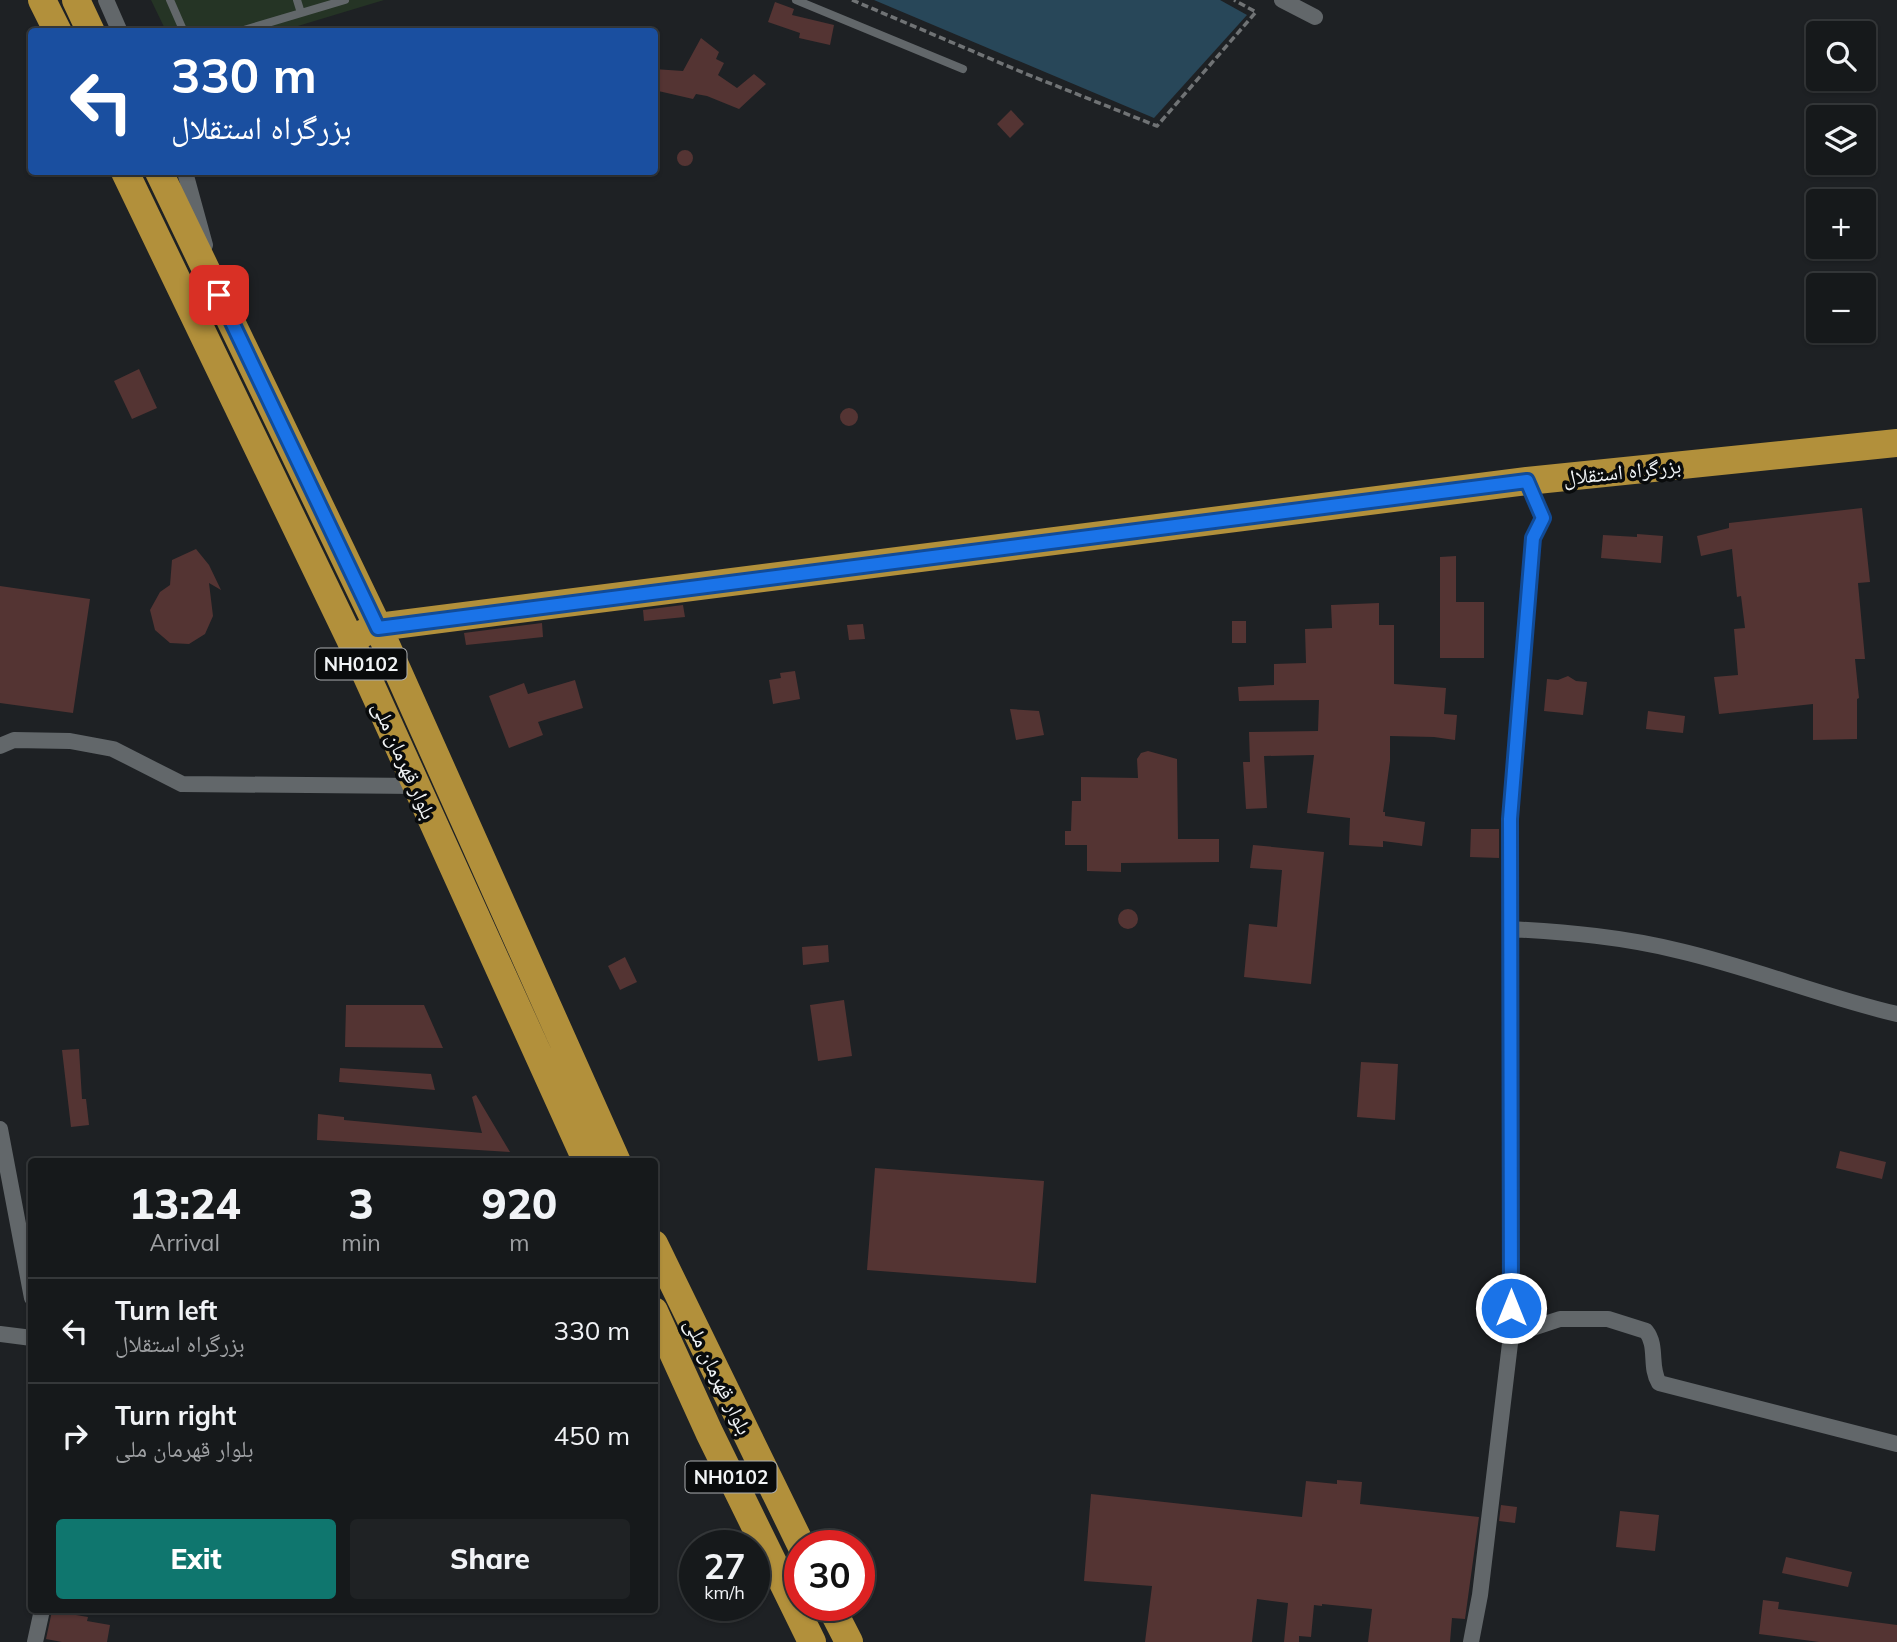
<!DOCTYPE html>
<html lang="en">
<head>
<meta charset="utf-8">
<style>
	body { margin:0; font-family:Mulish,"Noto Naskh Arabic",sans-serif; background:#1f2224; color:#f1f3f6; height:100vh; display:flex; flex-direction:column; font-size:26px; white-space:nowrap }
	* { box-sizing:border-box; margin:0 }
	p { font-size:23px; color:#9ea0a3 }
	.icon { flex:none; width:38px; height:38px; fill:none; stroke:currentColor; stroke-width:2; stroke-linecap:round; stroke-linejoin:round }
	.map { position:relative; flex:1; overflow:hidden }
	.drawer { position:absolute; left:28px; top:1158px; width:630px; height:455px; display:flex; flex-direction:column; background:#16191b; border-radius:7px; box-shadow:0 2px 5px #0004,0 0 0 2px #35383a }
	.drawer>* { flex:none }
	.banner { position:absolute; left:28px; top:28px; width:630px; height:147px; border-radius:7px; box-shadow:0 2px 5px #0004,0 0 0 2px #35383a; background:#1a4fa0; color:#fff; overflow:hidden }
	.controls { position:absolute; left:1806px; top:21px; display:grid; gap:14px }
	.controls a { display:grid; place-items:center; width:70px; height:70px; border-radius:7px; background:#16191b; box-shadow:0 2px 5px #0004,0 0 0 2px #35383a; font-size:35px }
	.speed { position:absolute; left:679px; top:1530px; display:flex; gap:14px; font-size:35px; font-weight:700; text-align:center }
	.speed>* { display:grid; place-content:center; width:91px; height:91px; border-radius:50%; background:#16191b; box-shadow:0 2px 5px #0004,0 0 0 2px #35383a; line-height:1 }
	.speed small { font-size:18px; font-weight:400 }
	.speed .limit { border:10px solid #d22; background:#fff; color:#111 }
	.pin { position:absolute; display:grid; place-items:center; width:60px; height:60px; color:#fff; margin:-30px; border-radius:14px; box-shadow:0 4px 10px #0006 }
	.me { position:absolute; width:77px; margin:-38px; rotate:0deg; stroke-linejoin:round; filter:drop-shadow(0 0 5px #0008) }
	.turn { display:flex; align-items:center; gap:24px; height:147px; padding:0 28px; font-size:32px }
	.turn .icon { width:91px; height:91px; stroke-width:2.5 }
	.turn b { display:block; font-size:49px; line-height:60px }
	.eta { display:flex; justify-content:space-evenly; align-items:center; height:119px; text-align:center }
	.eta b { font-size:42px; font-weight:800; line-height:49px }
	.cta { display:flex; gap:14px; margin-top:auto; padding:14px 28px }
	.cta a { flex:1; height:80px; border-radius:7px; background:#0f766e; color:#fff; font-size:28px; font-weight:800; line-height:80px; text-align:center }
	.cta a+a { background:#1f2224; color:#f1f3f6 }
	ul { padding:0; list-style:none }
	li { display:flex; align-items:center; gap:21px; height:105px; padding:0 28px; border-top:2px solid #35383a }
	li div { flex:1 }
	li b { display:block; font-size:26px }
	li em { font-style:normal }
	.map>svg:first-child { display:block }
	.green { fill:#253425 }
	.water { fill:#284759 }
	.building { fill:#543433 }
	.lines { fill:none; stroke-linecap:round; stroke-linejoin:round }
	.path { stroke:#707375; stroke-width:3.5; stroke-dasharray:7 3.5; stroke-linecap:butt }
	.lane { stroke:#62676a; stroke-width:8 }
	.street { stroke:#62676a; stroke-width:16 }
	.highway { stroke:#b2903b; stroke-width:28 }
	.route-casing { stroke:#114b97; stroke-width:18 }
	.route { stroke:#1a73e8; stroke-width:12 }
	.labels { text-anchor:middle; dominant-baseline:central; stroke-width:7; stroke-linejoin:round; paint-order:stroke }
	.shield { fill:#090b0c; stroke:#abaeb0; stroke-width:2 }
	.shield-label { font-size:19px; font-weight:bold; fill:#f1f4f6 }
	.street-label { font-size:21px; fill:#f1f4f6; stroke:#090b0c }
</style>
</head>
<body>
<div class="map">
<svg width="1897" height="1642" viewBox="0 0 1897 1642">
	<rect width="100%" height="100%" fill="#1e2124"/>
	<path class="green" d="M151,0H384L278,32L166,31Z"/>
	<path class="water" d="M874,0H1220L1247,15L1154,118Z"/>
	<path class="building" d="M775,2L794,9L792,15L834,25L830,45L799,38L800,33L768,22Z
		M701,38L719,52L716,59L724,63L718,75L737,88L754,74L766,84L739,109L707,96L696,94L693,99L654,90V69L683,71Z
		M1011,110L1024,124L1010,138L997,124Z
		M677 158a8 8 0 1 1 16 0a8 8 0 1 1-16 0Z
		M139,369L157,408L132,419L114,381Z
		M840 417a9 9 0 1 1 18 0a9 9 0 1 1-18 0Z
		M1862,508L1870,582L1858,583L1865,659H1855L1859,698L1857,699V739L1813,740V704L1719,714L1714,677L1738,675L1734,629L1745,628L1741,596L1737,597L1732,549L1701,556L1697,536L1729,528V523Z
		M1637,534L1663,536L1661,563L1601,558L1603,535L1637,537Z
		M196,549L209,565L221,590L209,583L213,616L205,634L189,644L170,643L155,630L150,610L160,592L170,585L172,560Z
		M1456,556V602H1484V658H1440V557Z
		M0,586L90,599L73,713L0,703Z
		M1379,603V625H1394V684L1446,688L1444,714L1457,715L1455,740L1434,737L1390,736V761L1383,812H1385V816L1425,822L1422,846L1383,841V847L1349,845L1350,818L1307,813L1314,755L1264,756L1267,808L1246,809L1243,762H1250L1249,732L1318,731L1319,700L1239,701L1238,687L1274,685V664L1306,663L1305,629L1332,628L1331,605Z
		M683,605L685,617L644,621L643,610Z
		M1232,621H1246V643H1232Z
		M542,623L543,637L466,645L464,633Z
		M863,624L865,639L849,640L847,625Z
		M795,671L800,699L773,704L769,680L781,678L780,673Z
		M1568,676L1576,681L1587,682L1583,715L1544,711L1547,679L1558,680Z
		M575,680L583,708L538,722L543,735L509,748L489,696L524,683L528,694Z
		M1010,709L1039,711L1044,735L1016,740Z
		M1648,711L1685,716L1683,733L1646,729Z
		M1148,751L1177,759L1178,839H1219V862L1121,863V872L1087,871V845H1065V831H1071L1072,801H1081V777L1138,778L1137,759L1141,753Z
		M1471,829H1499V858L1470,857Z
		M1253,845L1324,852L1311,984L1244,977L1249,924L1277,927L1282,870L1250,868Z
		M1118 919a10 10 0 1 1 20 0a10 10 0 1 1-20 0Z
		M828,945L829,962L803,965L802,947Z
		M625,957L637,982L620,990L608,966Z
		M844,1000L852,1056L818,1061L810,1005Z
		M346,1005H424L443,1048L345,1047Z
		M79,1049L82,1099H86L89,1125L71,1127L62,1050Z
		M1361,1062L1398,1064L1395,1120L1357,1117Z
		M340,1068L431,1074L435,1090L339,1082Z
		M476,1095L510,1152L317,1140L318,1114L344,1117V1120L482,1133L472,1097Z
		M1840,1151L1886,1162L1882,1179L1836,1168Z
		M875,1168L1044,1181L1036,1283L867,1270Z
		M1337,1480L1362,1482L1360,1504L1479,1517L1465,1619L1452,1618L1450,1642H1368L1372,1609L1322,1604V1606L1314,1605L1311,1637L1299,1636V1642H1284L1288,1603L1257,1599L1252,1642H1145L1152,1586L1084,1581L1091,1494L1302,1517L1306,1481L1337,1484Z
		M1501,1505L1517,1507L1515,1523L1499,1521Z
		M1620,1511L1659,1515L1655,1551L1616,1547Z
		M1786,1557L1852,1572L1848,1587L1782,1573Z
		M1763,1600L1779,1602L1778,1609L1897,1625V1642H1819L1759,1634Z
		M52,1611L88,1617L87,1621L110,1625L107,1642H62L46,1639Z"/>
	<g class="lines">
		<path class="path" d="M852,0L1024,73L1157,126L1256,12L1234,0"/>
		<path class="lane" d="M170,0L184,32
			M297,0L301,13
			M796,0L963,69
			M237,32L345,0"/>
		<path class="street" d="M106,0L120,32
			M1282,0L1315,17
			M185,172L205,245
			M0,746L14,740L70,741L113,749L182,784L417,786
			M1510,929C1568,932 1624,937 1680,951C1753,968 1824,997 1897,1014
			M0,1129L32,1298
			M0,1334L32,1338
			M1511,1335L1560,1319H1608L1646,1331C1658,1346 1649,1367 1659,1383L1897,1444
			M35,1642L42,1610
			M1471,1642L1480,1595L1511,1335L1510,819L1533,538L1543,518L1527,481"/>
		<path class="highway" d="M42,0L58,32
			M76,0L91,32
			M125,172L350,639L587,1162
			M159,172L378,627L617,1162
			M350,639L378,627L1527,481L1897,443
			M654,1244L801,1545
			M654,1311L709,1432L812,1642
			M830,1605L849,1642"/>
	</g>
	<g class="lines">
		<defs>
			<path id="route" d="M219,295L378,628L1527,481L1543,518L1533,538L1510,819L1511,1308"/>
		</defs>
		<use href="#route" class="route-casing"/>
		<use href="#route" class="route"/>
	</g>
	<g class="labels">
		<g class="shield">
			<rect x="315.5" y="648.5" width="91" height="31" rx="5"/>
			<rect x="685.5" y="1461.5" width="91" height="31" rx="5"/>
		</g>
		<g class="shield-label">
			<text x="361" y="664">NH0102</text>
			<text x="731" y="1477">NH0102</text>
		</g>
		<g class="street-label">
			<text transform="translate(1622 471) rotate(-6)">بزرگراه استقلال</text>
			<text transform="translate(405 760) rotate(66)">بلوار قهرمان ملی</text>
			<text transform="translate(719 1376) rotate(64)">بلوار قهرمان ملی</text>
		</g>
	</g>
</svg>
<div class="controls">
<a><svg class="icon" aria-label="search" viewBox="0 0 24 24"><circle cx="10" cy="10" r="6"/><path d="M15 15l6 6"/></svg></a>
<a><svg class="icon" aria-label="layers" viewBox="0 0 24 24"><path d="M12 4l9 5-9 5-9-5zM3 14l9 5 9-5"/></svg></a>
<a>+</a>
<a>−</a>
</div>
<div class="speed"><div>27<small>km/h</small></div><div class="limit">30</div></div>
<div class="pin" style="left:219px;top:295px;background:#d93025"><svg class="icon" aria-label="arrive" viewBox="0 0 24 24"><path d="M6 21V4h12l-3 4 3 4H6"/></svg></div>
<svg class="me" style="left:1511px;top:1308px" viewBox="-20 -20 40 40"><circle r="17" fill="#1a73e8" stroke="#fff" stroke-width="3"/><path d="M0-11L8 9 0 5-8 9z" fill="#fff"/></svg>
<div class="banner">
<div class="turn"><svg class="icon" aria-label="left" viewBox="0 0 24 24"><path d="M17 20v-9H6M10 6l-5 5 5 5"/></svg><div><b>330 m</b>بزرگراه استقلال</div></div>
</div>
<section class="drawer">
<div class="eta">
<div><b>13:24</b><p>Arrival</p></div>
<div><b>3</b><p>min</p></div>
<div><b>920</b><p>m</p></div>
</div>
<ul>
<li><svg class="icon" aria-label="left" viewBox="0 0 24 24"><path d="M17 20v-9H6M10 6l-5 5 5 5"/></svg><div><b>Turn left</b><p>بزرگراه استقلال</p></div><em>330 m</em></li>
<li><svg class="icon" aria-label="right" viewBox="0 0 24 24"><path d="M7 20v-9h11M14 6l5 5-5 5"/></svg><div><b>Turn right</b><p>بلوار قهرمان ملی</p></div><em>450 m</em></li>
</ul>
<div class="cta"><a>Exit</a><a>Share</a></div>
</section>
</div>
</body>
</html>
